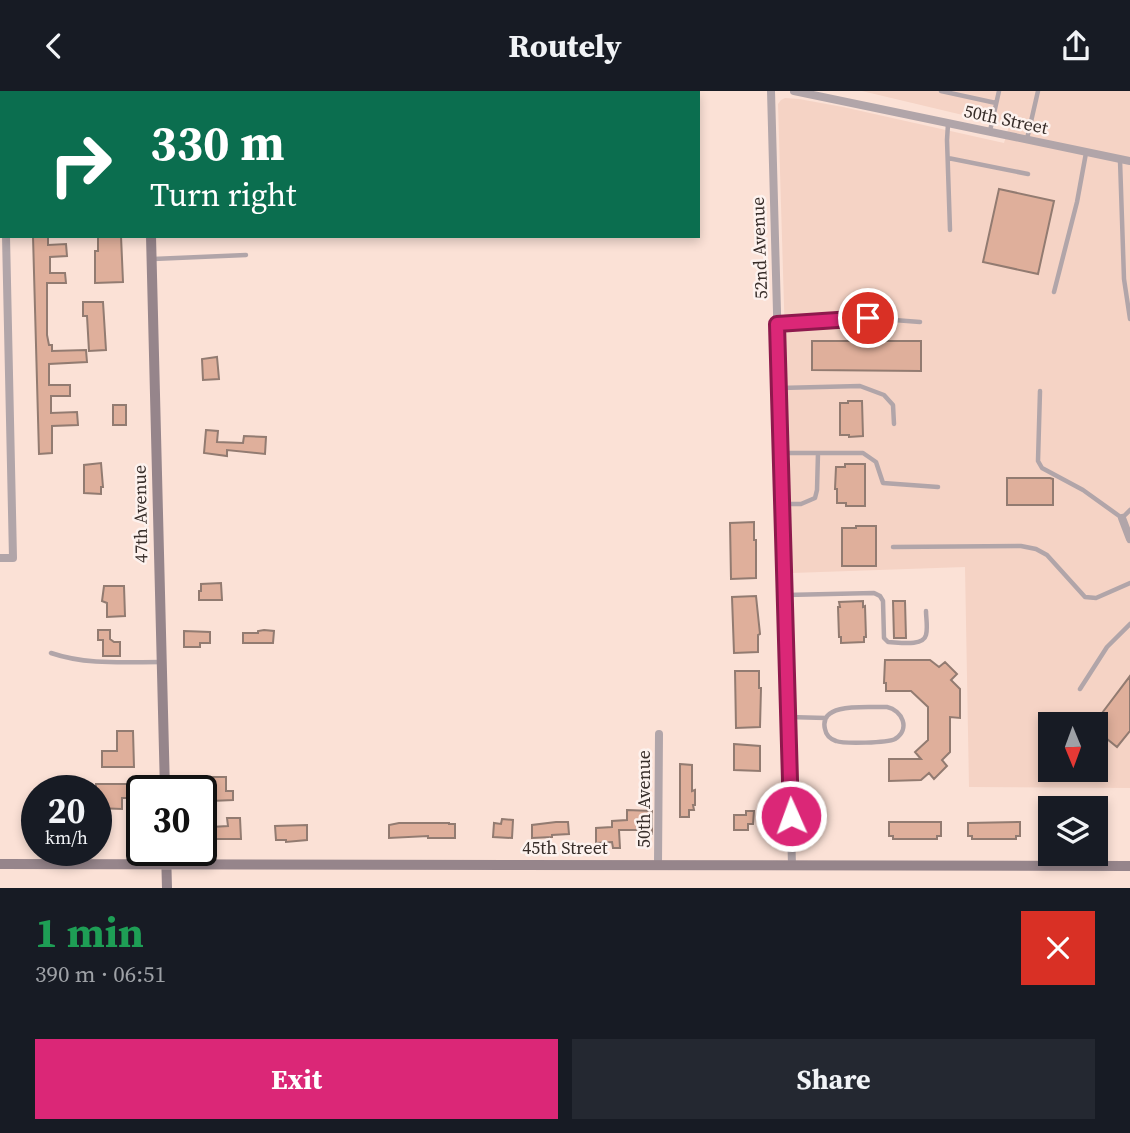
<!DOCTYPE html>
<html lang="en">
<head>
<meta charset="utf-8">
<style>
	body { margin:0; font-family:"Source Serif 4",serif; background:#242831; color:#f1f3f6; height:100vh; display:flex; flex-direction:column; font-size:26px; white-space:nowrap }
	* { box-sizing:border-box; margin:0 }
	p { font-size:23px; color:#9ea1a6 }
	.icon { flex:none; width:38px; height:38px; fill:none; stroke:currentColor; stroke-width:2; stroke-linecap:round; stroke-linejoin:round }
	.map { position:relative; height:797px; overflow:hidden }
	.sheet { display:flex; flex-direction:column; background:#171b24; flex:1 }
	.sheet>* { flex:none }
	.hud { position:absolute; left:0px; top:0px; width:700px; height:147px; box-shadow:0 4px 10px #0003; background:#0b6e4f; color:#fff; overflow:hidden }
	.needle { width:46px; rotate:179deg }
	.fabs { position:absolute; left:1038px; top:621px; display:grid; gap:14px }
	.fabs a { display:grid; place-items:center; width:70px; height:70px; border-radius:0px; background:#171b24; box-shadow:0 4px 10px #0003; font-size:35px }
	.speed { position:absolute; left:21px; top:684px; display:flex; gap:14px; font-size:35px; font-weight:700; text-align:center }
	.speed>* { display:grid; place-content:center; width:91px; height:91px; border-radius:50%; background:#171b24; box-shadow:0 4px 10px #0003; line-height:1 }
	.speed small { font-size:18px; font-weight:400 }
	.speed .limit { border:4px solid #111; border-radius:10px; background:#fff; color:#111 }
	.pin { position:absolute; display:grid; place-items:center; width:60px; height:60px; color:#fff; margin:-30px; border:4px solid #fff; border-radius:50%; box-shadow:0 2px 7px #0007 }
	.me { position:absolute; width:77px; margin:-38px; rotate:358deg; stroke-linejoin:round; filter:drop-shadow(0 0 5px #0008) }
	.turn { display:flex; align-items:center; gap:24px; height:147px; padding:0 35px; font-size:32px }
	.turn .icon { width:91px; height:91px; stroke-width:2.5 }
	.turn b { display:block; font-size:49px; line-height:60px }
	.round { display:grid; place-items:center; flex:none; width:74px; height:74px; border-radius:0px; background:#242831 }
	.headline { display:flex; align-items:center; justify-content:space-between; height:119px; padding:0 35px }
	h1 { font-size:42px; font-weight:700; line-height:52px; color:#1e9e55 }
	.button { display:flex; gap:14px; margin-top:auto; padding:14px 35px }
	.button a { flex:1; height:80px; border-radius:0px; background:#db2777; color:#fff; font-size:28px; font-weight:700; line-height:80px; text-align:center }
	.button a+a { background:#242831; color:#f1f3f6 }
	header { display:flex; justify-content:space-between; align-items:center; height:91px; padding:0 35px; background:#171b24; font-size:32px; font-weight:700 }
	.map>svg:first-child { display:block }
	.built { fill:#f5d3c5; fill-rule:evenodd }
	.building { fill:#dfaf9b; stroke:#927b71; stroke-width:2 }
	.lines { fill:none; stroke-linecap:round; stroke-linejoin:round }
	.lane { stroke:#b1a5a9; stroke-width:4.5 }
	.street { stroke:#b1a5a9; stroke-width:8 }
	.secondary { stroke:#96858b; stroke-width:10 }
	.route-casing { stroke:#8e194d; stroke-width:18 }
	.route { stroke:#db2777; stroke-width:12 }
	.labels { text-anchor:middle; dominant-baseline:central; stroke-width:5; stroke-linejoin:round; paint-order:stroke }
	.street-label { font-size:18px; fill:#372d29; stroke:#fdf2ee }
</style>
</head>
<body>
<header><svg class="icon" aria-label="back" viewBox="0 0 24 24"><path d="M15 5l-7 7 7 7"/></svg>Routely<svg class="icon" aria-label="share" viewBox="0 0 24 24"><path d="M12 15V3M7 8l5-5 5 5M5 13v7h14v-7"/></svg></header>
<div class="map">
<svg width="1130" height="797" viewBox="0 0 1130 797">
	<rect width="100%" height="100%" fill="#fbe1d6"/>
	<path class="built" d="M862,0H1130V697L969,696L965,476L792,482L778,13L781,9L785,7L799,8L843,16L1004,52L1009,35ZM1050,634H1096V679H1050Z"/>
	<path class="building" d="M999,98L1054,110L1038,183L983,171Z
		M33,145H48V154L66,153L67,165L50,166V182H65L66,192H47V244L49,254H52V260L86,259L87,271L49,273V294H70V305H51V322L77,321L78,334L52,335V362L39,363Z
		M98,145H121L123,191L95,192V160H98Z
		M83,211H103L106,259L89,260L87,225H83Z
		M812,250H921V280L812,279Z
		M217,266L219,288L203,289L202,268Z
		M848,310H862L863,345L849,346V344H840V312H848Z
		M113,314H126V334H113Z
		M206,339L218,340L217,351L243,352L244,345L266,346L265,363L227,359V365L204,362Z
		M101,372L103,396H101V403L84,402V374Z
		M845,373H865V415H846V412H837V398H835L836,376H845Z
		M1007,387H1050L1053,388V414H1007Z
		M754,431V449H756V487L731,488L730,432Z
		M856,435H876V475H842V437H856Z
		M221,492L222,509H199V500H201V493Z
		M104,495H124L125,525L107,526V512L102,510Z
		M756,505L760,543L758,544V561L734,562L732,506Z
		M863,510V516L865,515L866,546H864V551L841,552V546H839L838,516H840L839,511Z
		M893,510H905L906,547H894Z
		M98,539H110V548L114,551H120V565H103V549H98Z
		M264,539L274,540L273,552H243V542H258V540Z
		M184,540L210,541V552H200V556H184Z
		M885,569H930L939,576L945,571L957,583L951,589L960,598V627L950,626V661L942,669L947,675L934,688L929,682L921,689L889,690V668H921L915,661L928,649V616L911,600H886V592H884Z
		M735,580H759V597H761L760,636L736,637Z
		M1130,585V640L1117,656L1096,639V630Z
		M117,640H133L134,676H102V660H117Z
		M734,653L760,655V680L734,679Z
		M680,673L692,674V700L695,699V714H693L694,719H689V726H680Z
		M210,686H226V700H233V709L211,710Z
		M96,693H127V707H122V718L96,717Z
		M627,719L652,720V743H641V739H619L620,757H613L612,751L596,752V737L612,736V730L627,729Z
		M746,720H754L753,733H748V739H734V724H746Z
		M227,727H240L241,748H211V736L228,735Z
		M502,728L513,729L512,747L493,746L494,732L501,733Z
		M556,731H568L569,743L552,744V746L532,747V734Z
		M889,731H941V745H937V748H893V745H889Z
		M1020,731V745H1016V748H972V745H968V732Z
		M399,732H449V733H455V747H428V745L389,747V734Z
		M307,734V749L286,751V749H276L275,735Z"/>
	<g class="lines">
		<path class="lane" d="M941,0L996,12
			M948,33L947,49L950,139
			M990,40L999,0
			M1027,48L1038,0
			M948,67L1028,83
			M1120,69L1124,188L1130,228
			M153,168L246,164
			M1054,201L1077,111L1086,62
			M778,233L868,227L920,231
			M780,297L860,295L884,304L893,314L894,333
			M1040,300L1038,370L1042,377L1083,399L1122,427L1130,419
			M781,362H863L876,371L883,392L938,396
			M782,413H801L815,407L817,399L818,362
			M893,456L1021,455L1036,458L1047,464L1085,506L1096,507L1130,492
			M786,504L874,502L880,505L883,510L884,547L888,551C897,551 923,556 926,544C928,537 926,527 926,520
			M51,562C86,574 124,571 161,571
			M1080,598L1107,556L1130,533
			M887,616C902,619 911,638 895,648C887,652 844,653 836,650C830,648 826,644 825,638C818,610 871,617 887,616Z
			M788,626L826,627"/>
		<path class="street" d="M3,0V2
			M771,0L792,774
			M794,0L1130,70
			M1122,427L1130,448
			M0,467H13L6,145
			M658,774L659,643"/>
		<path class="secondary" d="M148,0V2
			M151,145L165,700
			M166,760L167,797
			M0,773L1130,775"/>
	</g>
	<g class="lines">
		<defs>
			<path id="route" d="M791,725L777,233L868,227"/>
		</defs>
		<use href="#route" class="route-casing"/>
		<use href="#route" class="route"/>
	</g>
	<g class="labels">
		<g class="street-label">
			<text transform="translate(1006 28) rotate(12)">50th Street</text>
			<text transform="translate(759 157) rotate(-92)">52nd Avenue</text>
			<text transform="translate(140 423) rotate(-91)">47th Avenue</text>
			<text transform="translate(643 708) rotate(-90)">50th Avenue</text>
			<text x="565" y="756">45th Street</text>
		</g>
	</g>
</svg>
<div class="fabs">
<a><svg class="needle" viewBox="-14 -14 28 28"><path d="M0-13l5 13h-10z" fill="#e53935"/><path d="M0 13l5-13h-10z" fill="#9ea1a6"/></svg></a>
<a><svg class="icon" aria-label="layers" viewBox="0 0 24 24"><path d="M12 4l9 5-9 5-9-5zM3 14l9 5 9-5"/></svg></a>
</div>
<div class="speed"><div>20<small>km/h</small></div><div class="limit">30</div></div>
<div class="pin" style="left:868px;top:227px;background:#d93025"><svg class="icon" aria-label="arrive" viewBox="0 0 24 24"><path d="M6 21V4h12l-3 4 3 4H6"/></svg></div>
<svg class="me" style="left:791px;top:725px" viewBox="-20 -20 40 40"><circle r="17" fill="#db2777" stroke="#fff" stroke-width="3"/><path d="M0-11L8 9 0 5-8 9z" fill="#fff"/></svg>
<div class="hud">
<div class="turn"><svg class="icon" aria-label="right" viewBox="0 0 24 24"><path d="M7 20v-9h11M14 6l5 5-5 5"/></svg><div><b>330 m</b>Turn right</div></div>
</div>
</div>
<section class="sheet">
<div class="headline"><div><h1>1 min</h1><p>390 m · 06:51</p></div><a class="round" style="background:#d93025;color:#fff"><svg class="icon" aria-label="close" viewBox="0 0 24 24"><path d="M6 6l12 12M18 6L6 18"/></svg></a></div>
<div class="button"><a>Exit</a><a>Share</a></div>
</section>
</body>
</html>
